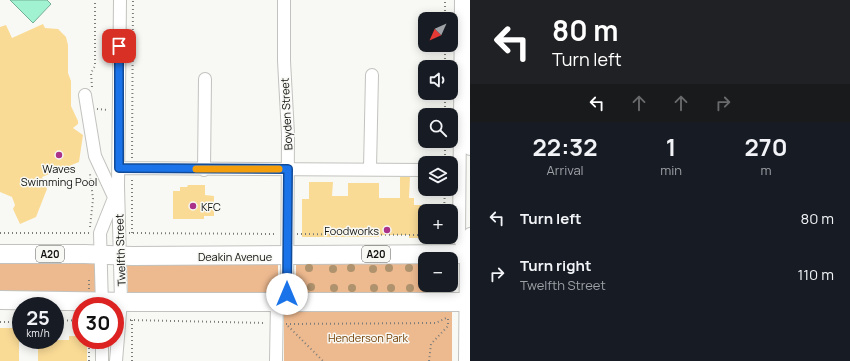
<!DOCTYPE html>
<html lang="en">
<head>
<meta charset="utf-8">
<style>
	body { margin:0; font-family:Manrope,sans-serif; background:#242831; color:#f1f3f6; height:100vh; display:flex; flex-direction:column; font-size:15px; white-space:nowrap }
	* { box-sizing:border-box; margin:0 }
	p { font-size:13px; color:#9ea1a6 }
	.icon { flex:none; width:22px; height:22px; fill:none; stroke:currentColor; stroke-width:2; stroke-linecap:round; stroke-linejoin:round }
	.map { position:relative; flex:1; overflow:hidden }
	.sheet { display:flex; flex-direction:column; background:#171b24; width:380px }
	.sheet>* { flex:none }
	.banner { background:#202124; color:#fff; overflow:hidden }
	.needle { width:26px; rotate:225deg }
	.buttons { position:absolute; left:418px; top:12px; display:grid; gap:8px }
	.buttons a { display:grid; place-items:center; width:40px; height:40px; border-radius:8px; background:#171b24; box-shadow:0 2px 10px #0003; font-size:20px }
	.speed { position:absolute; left:12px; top:297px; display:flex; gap:8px; font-size:20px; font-weight:700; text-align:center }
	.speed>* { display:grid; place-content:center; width:52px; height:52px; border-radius:50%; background:#171b24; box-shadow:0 2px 10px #0003; line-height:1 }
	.speed small { font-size:10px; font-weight:400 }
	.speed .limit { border:6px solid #d22; background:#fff; color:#111 }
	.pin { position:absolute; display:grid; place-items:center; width:34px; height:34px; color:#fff; margin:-17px; border-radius:8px; box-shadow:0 2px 6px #0006 }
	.me { position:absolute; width:44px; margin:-22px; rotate:0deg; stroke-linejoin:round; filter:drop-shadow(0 0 3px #0008) }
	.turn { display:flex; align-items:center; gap:14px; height:84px; padding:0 16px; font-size:18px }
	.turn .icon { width:52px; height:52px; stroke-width:2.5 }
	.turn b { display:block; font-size:28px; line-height:34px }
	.lanes { display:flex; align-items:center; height:38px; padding:0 16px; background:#0003; justify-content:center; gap:20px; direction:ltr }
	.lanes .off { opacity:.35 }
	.eta { display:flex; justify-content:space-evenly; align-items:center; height:68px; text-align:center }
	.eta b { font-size:24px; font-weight:700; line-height:28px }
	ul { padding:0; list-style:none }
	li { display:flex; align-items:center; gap:12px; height:56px; padding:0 16px }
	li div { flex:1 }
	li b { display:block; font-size:15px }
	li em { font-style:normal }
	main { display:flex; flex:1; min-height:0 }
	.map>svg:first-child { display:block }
	.green { fill:#edb98f }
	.water { fill:#a0f2d0; stroke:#75ae96 }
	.building { fill:#fadb96 }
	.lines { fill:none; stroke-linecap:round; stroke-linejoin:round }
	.minor-casing { stroke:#c2c3bf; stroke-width:14 }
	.highway-casing { stroke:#c2c3bf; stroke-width:20 }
	.path { stroke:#7c7d7a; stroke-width:2; stroke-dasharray:1 3; stroke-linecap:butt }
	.minor { stroke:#fff; stroke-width:12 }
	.highway { stroke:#fff; stroke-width:18 }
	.tree { fill:#af926e }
	.route-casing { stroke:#114b97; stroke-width:10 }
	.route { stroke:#1a73e8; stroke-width:7 }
	.slow { stroke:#f59e0b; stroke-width:7 }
	.poi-dot { fill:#aa3389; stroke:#f8f9f5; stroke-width:1.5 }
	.labels { text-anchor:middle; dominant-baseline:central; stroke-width:3; stroke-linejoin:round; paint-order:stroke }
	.shield { fill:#f8f9f5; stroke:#565754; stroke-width:1 }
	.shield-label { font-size:10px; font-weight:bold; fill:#10110f }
	.street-label { font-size:11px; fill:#10110f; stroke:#f8f9f5 }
	.poi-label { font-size:11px; fill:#10110f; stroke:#f8f9f5 }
	.park-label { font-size:11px; fill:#733d00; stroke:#f8f9f5 }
</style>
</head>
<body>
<main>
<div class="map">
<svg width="470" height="361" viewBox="0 0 470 361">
	<rect width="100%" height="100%" fill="#f8f9f5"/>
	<path class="green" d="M0,261H92L97,265L96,291L93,294H0Z
		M425,262V285H451L450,293L297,294L296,293V264Z
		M278,263V293L276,294L128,293L127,264Z
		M284,311L452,312V361H284Z"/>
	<path class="water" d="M10,0H47L51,4L33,23Z"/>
	<path class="building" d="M43,24L45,28L58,29L66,37L68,45V73L71,81V106L78,121V124L73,128L83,135L79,162L42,177L47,189L36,217L20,224L13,209L15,205L12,197L0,192V27L6,25L12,38Z
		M400,177H410L409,198H414V205H425V238H409V235H379V237H302V199H309V182H333L332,196H348V183H379V198H400Z
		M188,185H205V195L214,196V216H204V219H173V191H180V187H187Z
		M0,328H19V361H0Z
		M69,336H81V340H87V361H38V340H69Z"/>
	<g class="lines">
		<defs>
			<path id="minor" d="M284,0V61L288,134L287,300
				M461,0L459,237L466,253
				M470,0V149
				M85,95L95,156L114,197
				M119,168L425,170
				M370,168L372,75
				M204,170L205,79
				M102,306L100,233L116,193
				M102,340V361
				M116,361L121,301L118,186L120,0
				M276,361L277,300
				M465,361L466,253L470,234"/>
			<path id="highway" d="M0,254H85L132,256L470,254
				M0,300L132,302H470"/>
		</defs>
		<use href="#minor" class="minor-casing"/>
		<use href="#highway" class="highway-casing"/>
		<path class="path" d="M445,19V0
			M445,67V45
			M92,87L91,73L95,66V0
			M97,109L108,110
			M445,115V93
			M132,158L133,0
			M445,163V141
			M444,211L445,189
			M90,227L93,199L90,174
			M0,233H89
			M129,233L277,234
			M132,233V178
			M297,234L425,235
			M89,289V277
			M130,320L266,323
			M55,321L81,320
			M0,322H21
			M286,324L436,323L448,317
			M288,326L323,361
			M89,361V340
			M132,361V320
			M429,361L431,344L448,326V317"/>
		<use href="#minor" class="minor"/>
		<use href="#highway" class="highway"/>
	</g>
	<g class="tree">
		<circle cx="309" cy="268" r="4"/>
		<circle cx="351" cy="268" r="4"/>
		<circle cx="389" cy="268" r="4"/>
		<circle cx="409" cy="268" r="4"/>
		<circle cx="333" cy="269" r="4"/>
		<circle cx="373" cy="269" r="4"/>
		<circle cx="311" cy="287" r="4"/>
		<circle cx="334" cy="288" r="4"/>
		<circle cx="352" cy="288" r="4"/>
		<circle cx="374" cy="288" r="4"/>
		<circle cx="391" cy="288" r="4"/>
		<circle cx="410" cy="288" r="4"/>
	</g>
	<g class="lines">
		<defs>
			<path id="route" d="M119,46V168L288,169L287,294"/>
		</defs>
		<use href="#route" class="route-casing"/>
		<use href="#route" class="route"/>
		<path class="slow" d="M196,169H279"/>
	</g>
	<g class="poi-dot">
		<circle cx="59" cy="155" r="4"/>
		<circle cx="193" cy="206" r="4"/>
		<circle cx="387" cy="230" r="4"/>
	</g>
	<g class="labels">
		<g class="shield">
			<rect x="36" y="246" width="28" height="16" rx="3"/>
			<rect x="362" y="246" width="28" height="16" rx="3"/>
		</g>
		<g class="shield-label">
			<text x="50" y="254">A20</text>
			<text x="376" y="254">A20</text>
		</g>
		<g class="street-label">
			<text transform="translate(286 114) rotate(-93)">Boyden Street</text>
			<text transform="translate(120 250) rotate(-92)">Twelfth Street</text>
			<text x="235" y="256">Deakin Avenue</text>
		</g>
		<g class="poi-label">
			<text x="59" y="168">Waves<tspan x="59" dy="13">Swimming Pool</tspan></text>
			<text x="201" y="206" text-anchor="start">KFC</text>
			<text x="379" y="230" text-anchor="end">Foodworks</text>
		</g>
		<g class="park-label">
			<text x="368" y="337">Henderson Park</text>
		</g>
	</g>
</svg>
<div class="buttons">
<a><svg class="needle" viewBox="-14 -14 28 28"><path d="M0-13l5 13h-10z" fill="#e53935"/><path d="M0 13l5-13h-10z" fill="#9ea1a6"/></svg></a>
<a><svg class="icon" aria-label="sound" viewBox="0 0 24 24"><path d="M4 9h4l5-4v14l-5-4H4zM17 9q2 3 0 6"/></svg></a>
<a><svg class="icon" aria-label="search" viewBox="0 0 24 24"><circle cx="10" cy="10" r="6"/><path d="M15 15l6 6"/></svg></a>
<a><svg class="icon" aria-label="layers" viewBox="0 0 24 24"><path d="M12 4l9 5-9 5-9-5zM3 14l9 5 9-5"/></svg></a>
<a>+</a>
<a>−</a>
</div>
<div class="speed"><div>25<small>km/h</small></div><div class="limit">30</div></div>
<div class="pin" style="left:119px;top:46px;background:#d93025"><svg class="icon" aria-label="arrive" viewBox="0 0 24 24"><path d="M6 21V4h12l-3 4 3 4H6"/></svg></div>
<svg class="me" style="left:287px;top:294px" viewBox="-20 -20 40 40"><circle r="19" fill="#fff"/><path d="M0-13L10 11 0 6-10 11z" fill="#1a73e8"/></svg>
</div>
<section class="sheet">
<div class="banner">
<div class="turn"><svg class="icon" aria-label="left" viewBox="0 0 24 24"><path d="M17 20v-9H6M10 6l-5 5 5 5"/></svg><div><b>80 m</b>Turn left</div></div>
<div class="lanes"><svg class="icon" aria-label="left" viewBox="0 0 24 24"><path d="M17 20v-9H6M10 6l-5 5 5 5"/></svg><svg class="icon off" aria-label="ahead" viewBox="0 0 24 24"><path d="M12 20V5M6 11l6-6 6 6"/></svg><svg class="icon off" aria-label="ahead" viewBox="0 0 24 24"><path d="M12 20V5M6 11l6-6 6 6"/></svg><svg class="icon off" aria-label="right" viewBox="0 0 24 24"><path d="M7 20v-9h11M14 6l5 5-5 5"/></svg></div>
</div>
<div class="eta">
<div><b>22:32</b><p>Arrival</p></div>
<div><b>1</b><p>min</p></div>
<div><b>270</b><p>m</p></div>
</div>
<ul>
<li><svg class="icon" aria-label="left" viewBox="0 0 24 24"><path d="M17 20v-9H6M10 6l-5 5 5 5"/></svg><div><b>Turn left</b></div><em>80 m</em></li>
<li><svg class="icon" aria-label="right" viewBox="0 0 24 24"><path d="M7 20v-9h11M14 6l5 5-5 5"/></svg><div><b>Turn right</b><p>Twelfth Street</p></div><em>110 m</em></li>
</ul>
</section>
</main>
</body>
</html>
